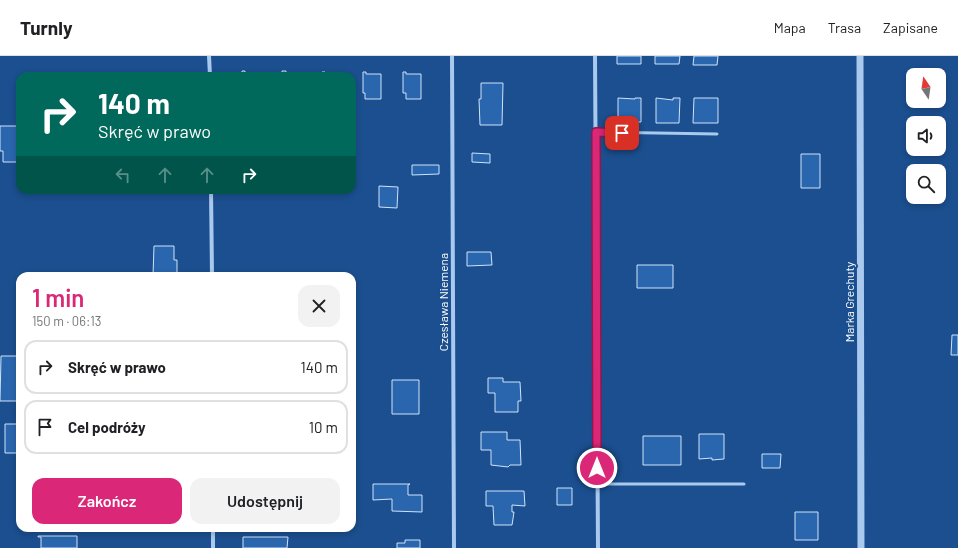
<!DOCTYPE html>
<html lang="pl">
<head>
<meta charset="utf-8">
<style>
	body { margin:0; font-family:Barlow,sans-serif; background:#f2f2f2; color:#202124; height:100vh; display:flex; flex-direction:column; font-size:15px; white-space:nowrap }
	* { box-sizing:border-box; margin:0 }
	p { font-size:13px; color:#757577 }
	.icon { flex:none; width:22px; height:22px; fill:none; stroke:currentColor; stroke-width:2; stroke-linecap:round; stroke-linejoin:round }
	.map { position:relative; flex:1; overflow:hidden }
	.side { position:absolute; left:16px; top:216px; width:340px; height:260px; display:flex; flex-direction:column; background:#fff; border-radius:12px; box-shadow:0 2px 6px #0003 }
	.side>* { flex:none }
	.guide { position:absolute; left:16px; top:16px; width:340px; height:122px; border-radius:12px; box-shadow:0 2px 6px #0003; background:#00695c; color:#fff; overflow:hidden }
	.needle { width:26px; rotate:347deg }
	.controls { position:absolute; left:906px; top:12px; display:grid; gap:8px }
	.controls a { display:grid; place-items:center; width:40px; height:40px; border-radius:8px; background:#fff; box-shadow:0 2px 6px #0003; font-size:20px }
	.pin { position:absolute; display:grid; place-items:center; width:34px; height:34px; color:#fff; margin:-17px; border-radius:8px; box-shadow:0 2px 6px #0006 }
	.me { position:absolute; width:44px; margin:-22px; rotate:0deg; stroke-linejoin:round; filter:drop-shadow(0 0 3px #0008) }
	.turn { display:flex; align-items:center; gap:14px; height:84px; padding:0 16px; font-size:18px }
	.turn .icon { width:52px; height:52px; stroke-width:2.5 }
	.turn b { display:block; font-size:28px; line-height:34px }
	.lanes { display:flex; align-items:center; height:38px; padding:0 16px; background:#0003; justify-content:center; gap:20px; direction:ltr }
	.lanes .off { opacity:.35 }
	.round { display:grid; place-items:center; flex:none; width:42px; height:42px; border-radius:12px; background:#f2f2f2 }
	.head { display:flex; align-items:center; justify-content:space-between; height:68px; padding:0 16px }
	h1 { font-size:24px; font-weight:600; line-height:30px; color:#db2777 }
	.action { display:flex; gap:8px; margin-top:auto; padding:8px 16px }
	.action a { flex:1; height:46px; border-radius:12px; background:#db2777; color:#fff; font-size:16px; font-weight:600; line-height:46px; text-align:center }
	.action a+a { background:#f2f2f2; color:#202124 }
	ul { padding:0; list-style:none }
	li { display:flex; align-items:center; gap:12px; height:54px; margin:0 8px 6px; padding:0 8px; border:2px solid #e0e0e0; border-radius:12px }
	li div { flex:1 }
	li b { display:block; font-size:15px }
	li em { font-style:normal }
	header { display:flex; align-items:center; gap:24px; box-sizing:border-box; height:56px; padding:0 20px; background:#fff; border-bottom:1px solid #e0e0e0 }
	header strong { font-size:19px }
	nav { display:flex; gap:22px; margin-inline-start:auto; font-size:14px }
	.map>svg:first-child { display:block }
	.building { fill:#2a66ad; stroke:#cfe3fa }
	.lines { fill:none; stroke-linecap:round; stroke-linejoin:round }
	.service { stroke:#a9c9ee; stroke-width:3 }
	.minor { stroke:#a9c9ee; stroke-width:4 }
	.tertiary { stroke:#a9c9ee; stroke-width:7 }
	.route-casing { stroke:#8e194d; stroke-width:10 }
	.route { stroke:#db2777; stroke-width:7 }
	.labels { text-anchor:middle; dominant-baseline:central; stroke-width:4; stroke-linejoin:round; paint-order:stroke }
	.street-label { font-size:12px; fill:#fff; stroke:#1b4f8f }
</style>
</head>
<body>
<header>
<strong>Turnly</strong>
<nav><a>Mapa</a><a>Trasa</a><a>Zapisane</a></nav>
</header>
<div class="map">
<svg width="958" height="492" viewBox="0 0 958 492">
	<rect width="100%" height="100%" fill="#1b4f8f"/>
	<path class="building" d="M617,0H641V8H617Z
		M655,0H680L679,8H655Z
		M694,0H718L717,9H693Z
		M242,15H245V17H260V20H242Z
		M282,15H286V17H300V20H282Z
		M322,16H325V18L340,17V20H322Z
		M363,16H366V18H381V43H365V37H363Z
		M403,16H406V18H421V43H406V37H403Z
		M481,27H503L502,69H480L479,43H481Z
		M618,42L635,43V42H641V66H618Z
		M656,42L673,44V42H680L679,67H656Z
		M694,42H718V67H693Z
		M0,70H20V106H3V95H0Z
		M472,97L490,98V107L472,106Z
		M801,98H820V132H801Z
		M412,109H439V118L412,119Z
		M379,130L398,131L397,152L379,151Z
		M154,190H174V204H177V220H153Z
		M467,196H491L492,209L467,210Z
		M637,209H673V232H637Z
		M952,279H958V299H951Z
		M1,300H20V345H0Z
		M488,322H503V326H520L521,345H518V356H495V337H488Z
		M392,324H419V358H392Z
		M5,368H20V397H5Z
		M481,376H507V384H520L521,409H510L508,411L491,409V394H481Z
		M699,378H724V403L712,404V402L699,403Z
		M643,380H681V409H643Z
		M762,398H781L780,412H762Z
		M373,428H410L408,429V439H422V456L392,455V443L373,444Z
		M557,432H572V449H557Z
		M486,435H524L525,450L512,449V456H514L512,469H494L493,450H486Z
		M795,456H818V484H795Z
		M38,480H77V492H41V481H38Z
		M243,481H288L287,492H243Z
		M405,484H420V492H397V487H405Z"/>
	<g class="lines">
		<path class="service" d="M596,76L717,78
			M597,428H744"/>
		<path class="minor" d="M209,0L210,20
			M452,0L454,492
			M595,0L598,492
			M211,134L212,220
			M213,472V492"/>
		<path class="tertiary" d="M860,0L861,492"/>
	</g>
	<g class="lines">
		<defs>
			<path id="route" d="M597,412L596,76L622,77"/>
		</defs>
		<use href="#route" class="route-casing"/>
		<use href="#route" class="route"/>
	</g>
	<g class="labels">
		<g class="street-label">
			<text transform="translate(443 246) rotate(-90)">Czesława Niemena</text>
			<text transform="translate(849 246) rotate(-90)">Marka Grechuty</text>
		</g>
	</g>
</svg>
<div class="controls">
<a><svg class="needle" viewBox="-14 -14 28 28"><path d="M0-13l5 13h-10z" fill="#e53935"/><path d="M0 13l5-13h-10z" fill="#757577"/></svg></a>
<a><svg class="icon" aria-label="sound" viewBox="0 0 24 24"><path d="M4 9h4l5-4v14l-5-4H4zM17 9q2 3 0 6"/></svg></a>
<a><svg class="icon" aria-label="search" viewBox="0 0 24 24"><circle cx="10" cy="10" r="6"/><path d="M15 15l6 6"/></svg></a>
</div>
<div class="pin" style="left:622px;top:77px;background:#d93025"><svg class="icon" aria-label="arrive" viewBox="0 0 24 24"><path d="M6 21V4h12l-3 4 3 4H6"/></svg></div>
<svg class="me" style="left:597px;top:412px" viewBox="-20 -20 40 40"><circle r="17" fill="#db2777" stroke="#fff" stroke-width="3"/><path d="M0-11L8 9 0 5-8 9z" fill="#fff"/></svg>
<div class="guide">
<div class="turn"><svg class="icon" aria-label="right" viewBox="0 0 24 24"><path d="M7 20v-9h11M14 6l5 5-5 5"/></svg><div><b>140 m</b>Skręć w prawo</div></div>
<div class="lanes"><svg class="icon off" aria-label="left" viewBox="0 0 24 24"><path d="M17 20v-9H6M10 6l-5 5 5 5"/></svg><svg class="icon off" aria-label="ahead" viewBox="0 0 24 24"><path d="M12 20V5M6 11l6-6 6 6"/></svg><svg class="icon off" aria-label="ahead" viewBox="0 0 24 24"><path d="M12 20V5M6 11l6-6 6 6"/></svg><svg class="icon" aria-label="right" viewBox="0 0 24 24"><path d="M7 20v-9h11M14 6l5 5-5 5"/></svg></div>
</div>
<section class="side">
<div class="head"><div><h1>1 min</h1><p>150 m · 06:13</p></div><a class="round"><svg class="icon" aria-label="close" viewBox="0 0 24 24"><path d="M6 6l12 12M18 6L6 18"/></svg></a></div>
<ul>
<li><svg class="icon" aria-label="right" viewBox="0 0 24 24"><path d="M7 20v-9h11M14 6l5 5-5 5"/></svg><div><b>Skręć w prawo</b></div><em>140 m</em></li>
<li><svg class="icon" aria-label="arrive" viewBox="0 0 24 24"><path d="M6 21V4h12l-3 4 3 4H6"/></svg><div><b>Cel podróży</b></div><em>10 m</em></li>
</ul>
<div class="action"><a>Zakończ</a><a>Udostępnij</a></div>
</section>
</div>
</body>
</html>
